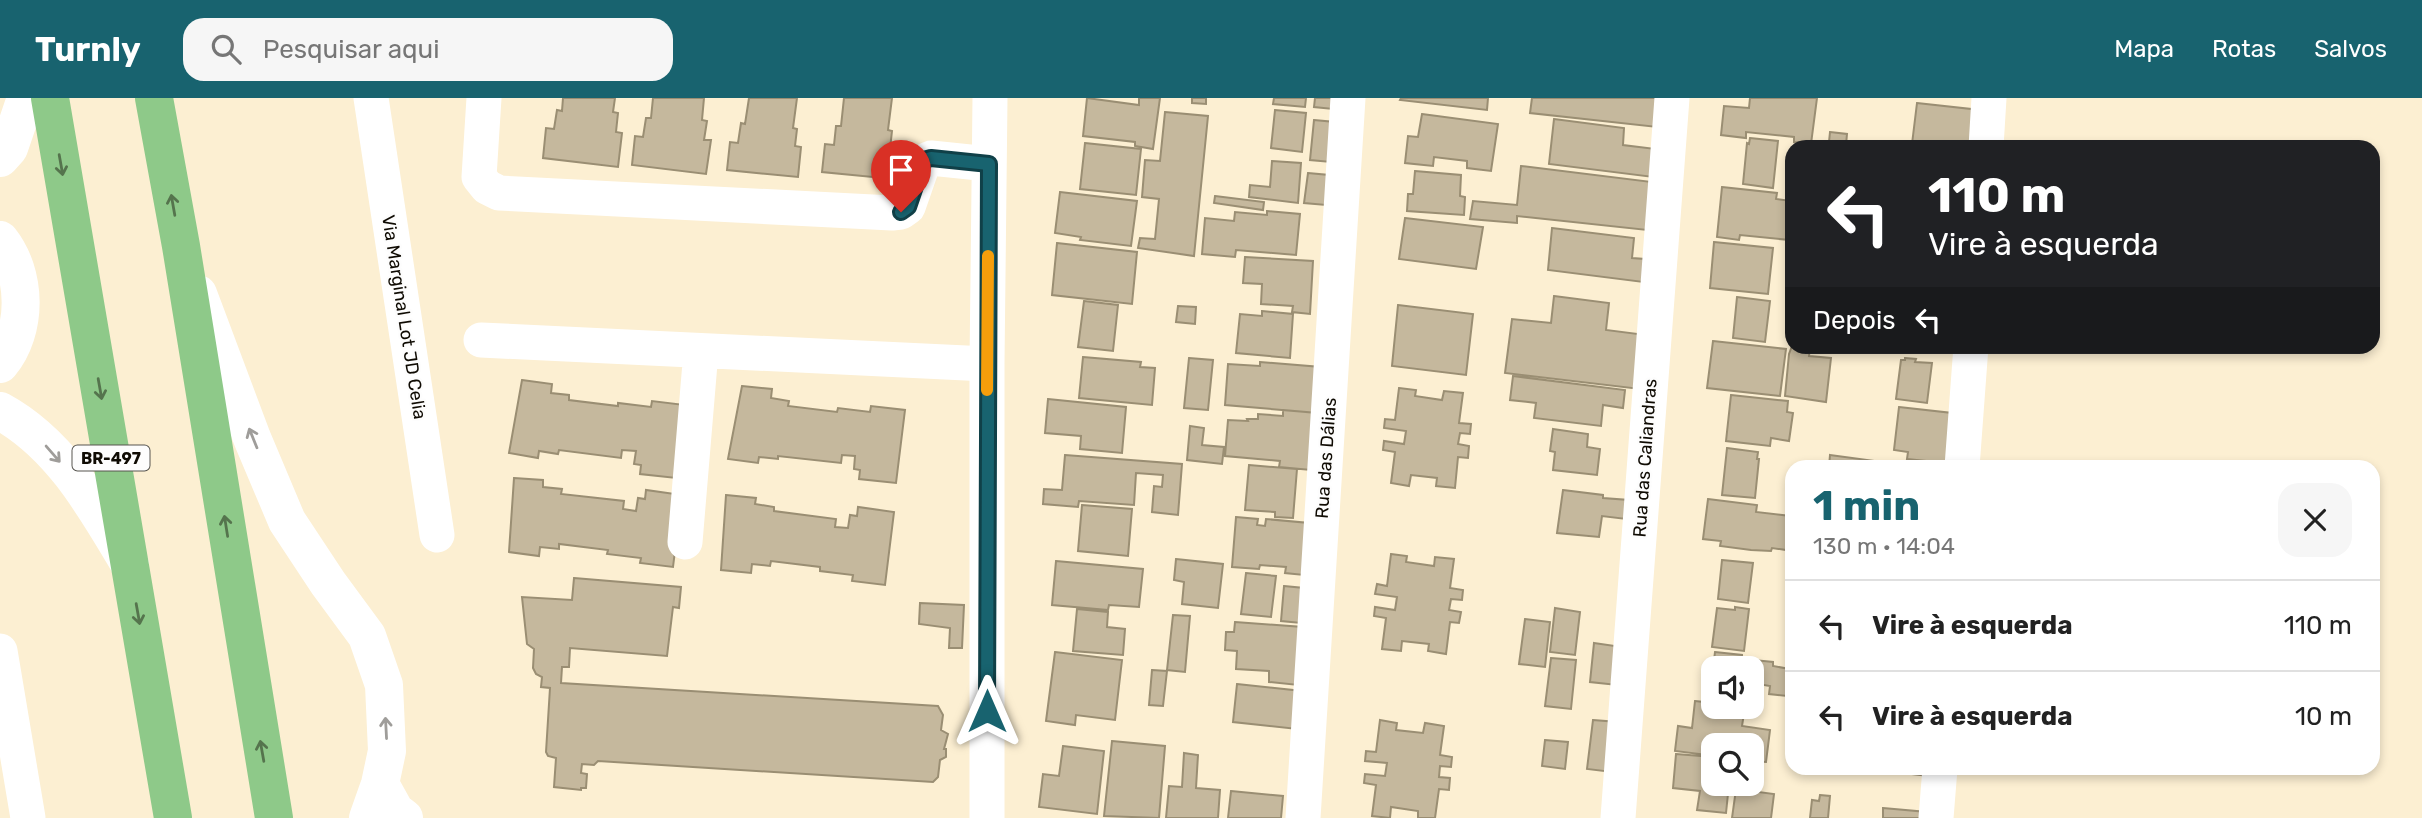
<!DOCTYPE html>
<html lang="pt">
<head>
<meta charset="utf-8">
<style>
	body { margin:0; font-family:Rubik,sans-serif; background:#f6f6f6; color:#222; height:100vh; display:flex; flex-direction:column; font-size:26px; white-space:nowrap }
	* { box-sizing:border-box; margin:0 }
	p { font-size:23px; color:#767676 }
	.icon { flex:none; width:38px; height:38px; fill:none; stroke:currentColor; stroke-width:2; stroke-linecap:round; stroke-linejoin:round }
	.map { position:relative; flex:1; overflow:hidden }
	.details { position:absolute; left:1785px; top:362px; width:595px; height:315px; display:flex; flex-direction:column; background:#fff; border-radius:21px; box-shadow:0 4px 10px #0003 }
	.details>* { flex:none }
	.top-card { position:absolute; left:1785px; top:42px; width:595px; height:214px; border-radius:21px; box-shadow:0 4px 10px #0003; background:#202124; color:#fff; overflow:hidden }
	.fabs { position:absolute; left:1701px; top:558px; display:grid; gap:14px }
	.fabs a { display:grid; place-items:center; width:63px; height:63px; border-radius:14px; background:#fff; box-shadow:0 4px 10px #0003; font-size:35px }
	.pin { position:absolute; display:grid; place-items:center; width:60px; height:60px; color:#fff; margin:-72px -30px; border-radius:50% 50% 50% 0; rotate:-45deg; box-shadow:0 0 7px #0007 }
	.pin .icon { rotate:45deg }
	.me { position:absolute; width:77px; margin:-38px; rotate:0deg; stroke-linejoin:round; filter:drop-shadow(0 0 5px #0008) }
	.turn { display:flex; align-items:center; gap:24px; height:147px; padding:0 28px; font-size:32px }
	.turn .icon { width:91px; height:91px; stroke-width:2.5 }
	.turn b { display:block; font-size:49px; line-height:60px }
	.then { display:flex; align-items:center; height:66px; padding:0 28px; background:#0003; gap:14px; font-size:26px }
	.round { display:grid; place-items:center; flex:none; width:74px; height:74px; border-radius:21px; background:#f6f6f6 }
	.head { display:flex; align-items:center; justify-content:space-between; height:119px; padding:0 28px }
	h1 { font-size:42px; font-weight:700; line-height:52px; color:#18636f }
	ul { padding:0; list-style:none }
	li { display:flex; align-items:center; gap:21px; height:91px; padding:0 28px; border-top:2px solid #e0e0e0 }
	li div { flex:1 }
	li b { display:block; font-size:26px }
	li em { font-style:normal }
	header { display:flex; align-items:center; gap:42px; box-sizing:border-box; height:98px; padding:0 35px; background:#18636f; color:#fff }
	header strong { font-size:33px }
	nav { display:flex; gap:38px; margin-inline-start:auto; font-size:24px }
	.search { width:490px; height:63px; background:#f6f6f6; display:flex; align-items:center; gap:18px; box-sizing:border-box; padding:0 24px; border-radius:21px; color:#767676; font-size:26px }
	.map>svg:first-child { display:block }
	.building { fill:#c5b89d; stroke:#9a8e73; stroke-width:2 }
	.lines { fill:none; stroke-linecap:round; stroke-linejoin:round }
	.street { stroke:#fff; stroke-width:35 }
	.secondary { stroke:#fff; stroke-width:38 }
	.primary { stroke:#8ec989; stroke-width:38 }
	.oneway { stroke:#55744d }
	.oneway2 { stroke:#9f9d9a }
	.route-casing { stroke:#104048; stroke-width:18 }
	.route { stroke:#18636f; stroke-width:12 }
	.slow { stroke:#f59e0b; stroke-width:12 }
	.labels { text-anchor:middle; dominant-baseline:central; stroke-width:5; stroke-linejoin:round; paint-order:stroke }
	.shield { fill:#fdfdfd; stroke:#56544e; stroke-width:2 }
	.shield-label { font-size:16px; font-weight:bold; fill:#0f0b03 }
	.street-label { font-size:18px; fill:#0f0b03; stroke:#fdfdfd }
</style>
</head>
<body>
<header>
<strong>Turnly</strong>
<div class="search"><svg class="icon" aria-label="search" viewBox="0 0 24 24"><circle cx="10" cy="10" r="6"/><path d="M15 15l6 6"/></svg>Pesquisar aqui</div>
<nav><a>Mapa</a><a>Rotas</a><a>Salvos</a></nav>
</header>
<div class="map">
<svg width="2422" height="720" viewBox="0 0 2422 720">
	<rect width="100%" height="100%" fill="#fcefd2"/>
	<path class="building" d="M563,0H615L613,14L618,15L616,34L622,35L618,69L543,60L546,30L554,31L557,12L562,13Z
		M653,0H704L702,22L707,23L704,42H711L706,76L632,67L635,38L643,39L646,20H651Z
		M749,0H797L793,30L797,31L795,48L801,49L798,79L727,72L730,44L738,45L741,25L745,26Z
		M844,0H892L888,32L892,33L890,51H896L893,81L822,74L825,46L834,47L836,28H841Z
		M1087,0L1139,7V0H1160L1153,51L1135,48V44L1083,38Z
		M1192,0H1206V6L1192,5Z
		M1274,0H1306L1305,9L1273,6Z
		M1315,0H1334L1333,11L1314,9Z
		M1401,0H1488L1487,12L1400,2Z
		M1532,0H1660L1657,29L1530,15Z
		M1750,0H1817L1811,46L1794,44V39L1746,34V40L1721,37L1724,8L1749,10Z
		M1917,5L1980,12L1975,49L1912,46Z
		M1275,12L1306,15L1302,54L1271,50Z
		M1165,14L1208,18L1194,158L1138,150L1140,140L1155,141L1159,101L1142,99L1145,62L1160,63Z
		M1422,16L1498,26L1491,73L1467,70V63L1434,59L1433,68L1405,65L1408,38L1418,39Z
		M1554,21L1624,30L1623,47L1656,51L1653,79L1549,66Z
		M1314,22L1335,24L1331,64L1310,62Z
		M1830,34L1847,36L1846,47L1829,44Z
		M1750,40L1778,43L1773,90L1743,86L1747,45L1749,46Z
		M1085,45L1141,51L1136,97L1080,91Z
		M1272,63L1301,65L1298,105L1249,99L1250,87L1270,89Z
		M1521,68L1652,84L1647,132L1517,118V125L1470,121L1473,103L1517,107Z
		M1415,73L1461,77L1460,98L1465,99L1464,117L1407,113L1408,96H1413Z
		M1308,75L1329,77L1326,107L1304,105Z
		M1722,89L1777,95L1776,101L1792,103L1789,142L1740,137L1739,142L1717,139Z
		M1060,94L1137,103L1131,148L1080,142L1081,139L1055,135Z
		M1215,98L1264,104L1263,112L1214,105Z
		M1267,113L1300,116L1296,157L1236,152L1235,159L1202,156L1205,120L1234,123L1235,114L1267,117Z
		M1405,120L1483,129L1476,171L1399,161Z
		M1552,130L1634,140L1632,160L1645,161L1643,184L1548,172Z
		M1714,144L1773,150L1768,196L1710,190Z
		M1057,145L1137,154L1132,206L1052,197Z
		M1245,159L1313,163L1310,216L1292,214L1293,208L1261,206L1262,186L1243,185Z
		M1554,198L1609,205L1606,232L1646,237L1640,291L1505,275L1512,221L1551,225Z
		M1737,199L1770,203L1765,244L1733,240Z
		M1084,203L1118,207L1113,253L1078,249Z
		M1398,207L1473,216L1466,277L1392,268Z
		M1178,208L1196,209L1195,226L1176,224Z
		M1262,213L1293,216L1290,260L1236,255L1240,216L1262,218Z
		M1713,243L1786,251L1780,298L1707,290Z
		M1792,248L1810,250L1809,258L1831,260L1826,304L1785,298L1789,256Z
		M1892,248H1931V253Z
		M1083,259L1141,264L1140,269L1155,270L1152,307L1079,300Z
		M1189,260L1213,262L1208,312L1184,310Z
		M1905,260L1916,261L1915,264L1932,265L1927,305L1896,301L1901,262H1905Z
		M1260,264L1321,269L1317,315L1225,307L1228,266L1260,268Z
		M1513,278L1625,292L1623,310L1603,307L1601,328L1534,320L1536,305L1510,302Z
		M522,282L552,286L551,295L569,297V302L618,308V305L651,309L652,303L685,307L676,380L640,376L641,367L634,366L636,353L622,352L621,360L559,352L558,356L539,353L538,360L509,355Z
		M742,288L772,291L771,300L789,303L788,308L837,314L838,310L870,314L871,308L905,312L896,385L859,381L860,372L854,371L855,358L842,357L841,365L778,358V361L759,359L758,365L728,361Z
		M1399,290L1416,292L1415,298L1442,302L1444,293L1463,295L1459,325L1471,326L1470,336L1460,335L1458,346L1469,348L1468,360L1458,359L1455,390L1436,388L1437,380L1411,377L1409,388L1391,385L1395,354L1383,352L1384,343L1404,346L1406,333L1384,330L1385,321L1395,322Z
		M1731,297L1788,303L1787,314L1793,315L1789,343L1771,340L1770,348L1726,343Z
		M1048,301L1126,309L1122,355L1080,351L1081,338L1045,335Z
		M1899,309L1961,316L1955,366L1907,361L1908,354L1894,352Z
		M1283,312L1317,315L1311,372L1279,369L1280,363L1225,358L1228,322L1248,323L1247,321H1258V316L1283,318Z
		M1190,328L1204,330L1202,347L1224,349L1222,366L1187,362Z
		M1553,331L1588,336L1587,349L1600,351L1597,377L1553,372L1555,354L1550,353Z
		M1727,350L1758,354L1757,361H1759L1755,400L1722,397Z
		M1065,357L1182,366L1178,417L1152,414L1154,388L1162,389L1163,377L1136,375L1134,407L1079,403L1078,409L1043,406L1044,391L1062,392Z
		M1830,357L1875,363L1874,369H1829Z
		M1249,367L1297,371L1293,420L1275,419V414L1245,412Z
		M514,380L543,382V389L562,391L561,396L624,403L623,411L636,413L638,400L645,401L646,392L682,397L673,469L640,465L641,460L607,456L608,452L559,446V451L540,449L539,458L509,454Z
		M1563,392L1603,397V400L1629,402L1626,421L1602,418L1599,439L1557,435Z
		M726,397L756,400L755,406L774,409V413L836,421L835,429L848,430L850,417L857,418L858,409L894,414L885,487L852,483L853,477L820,473V469L771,463L770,468L752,466L751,475L721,472Z
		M1708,401L1757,407L1756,414L1790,418L1786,452L1772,450L1771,453L1751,452L1720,448L1721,443L1703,441Z
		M1082,407L1132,411L1128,458L1078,453Z
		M1236,419L1258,421L1257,427L1265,428L1266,421L1309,425L1304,477L1285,475L1286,469L1260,467L1259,471L1232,469Z
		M1391,456L1407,458L1406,464L1434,468L1435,459L1454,461L1450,490L1463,492L1462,502L1451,501L1449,512L1461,514L1459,525L1450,524L1446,556L1428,553L1429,546L1402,543L1401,553L1382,551L1386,520L1374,518L1375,509L1395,512L1397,499L1375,496L1377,486L1387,488Z
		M1176,461L1223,466L1218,510L1182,506L1184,484L1174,482Z
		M1722,462L1753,465L1748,505L1718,501Z
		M1056,463L1143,471L1139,509L1109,507L1108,512L1052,507Z
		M1246,475L1276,478L1271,519L1241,516Z
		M574,480L681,489L679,510L673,509L667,558L570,550L569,569H562L561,585L938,608L943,617L941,632L948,636L944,651H946V659L940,662L938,679L933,684L598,663L594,667L582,666L581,675L587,676L586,690H581V692L554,689L556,660L548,658L546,654L550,590L541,589L542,579L536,576L533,570L534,551L527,546L522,499L572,502Z
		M1284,488L1304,490L1301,525L1281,523Z
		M920,505L964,507L962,550H949L950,530L919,526Z
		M1735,509L1749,511L1744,553L1712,549L1717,510L1735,512Z
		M1555,510L1580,514L1575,557L1550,554Z
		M1077,511L1108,514L1107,529L1125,531L1123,557L1073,553Z
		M1173,517L1190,518L1185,574L1167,572Z
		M1525,521L1550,524L1545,569L1519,566Z
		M1235,524L1303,529L1298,587L1269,584V573L1236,571L1237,553L1225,552L1226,534H1234Z
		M1594,545L1622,549L1617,587L1590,584Z
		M1055,554L1122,562L1115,622L1076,617L1075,627L1046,623Z
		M1715,554L1742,557V562L1746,563L1745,570H1753L1754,562L1773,564V568L1790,571L1787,598L1769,596L1770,588L1752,585V570H1713Z
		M1551,560L1576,562L1571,611L1545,608Z
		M1152,572L1167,573L1163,608L1149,607Z
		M1237,586L1302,593L1297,631L1233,624Z
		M1695,603L1713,605V609H1745L1742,628L1770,632L1766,664L1752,663V648H1713V652H1708L1707,657L1675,653L1678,628L1692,630Z
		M1380,622L1397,625L1396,632L1423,635L1425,625L1444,628L1440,657L1452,659L1451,669L1440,668L1439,679L1450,680L1449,692L1439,691L1435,720H1418V713L1391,709L1390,720L1372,718L1376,687L1364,685L1365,676L1385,678L1387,665L1365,663L1366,653L1376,654Z
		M1593,622L1618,624L1612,674L1587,671Z
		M1545,642L1568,644L1565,671L1542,668Z
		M1112,643L1165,648L1159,720L1104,718Z
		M1063,648L1104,653L1097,716L1039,709L1043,676L1059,678Z
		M1184,655L1198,657L1196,690L1220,692L1218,720H1166L1169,688L1182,689Z
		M1676,656L1713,659V686H1729L1726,715L1697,712L1700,693L1673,690Z
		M1904,670H1929L1928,678L1904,675Z
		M1736,691L1774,696L1771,720H1732Z
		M1231,693L1283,698L1281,720H1228Z
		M1820,697L1830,698L1828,720H1810L1812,702L1819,703Z
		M1883,710L1927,714V720H1883Z"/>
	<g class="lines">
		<path class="street" d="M371,0L437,437
			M484,0L479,79L487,89L499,95L892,115L901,114L908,109L924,63L931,60L989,66
			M1986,49L1989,0
			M481,242L987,266
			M1962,369L1971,248
			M685,444L701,253
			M0,553L28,720
			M987,720V266L990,0
			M1303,720L1348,0
			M1618,720L1672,0
			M1936,720L1940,670"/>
		<path class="secondary" d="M0,60L9,50L26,0
			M0,142C27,176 28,232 0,266
			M198,196L252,340L287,423L328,485L367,538L384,587L387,653L380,686L368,720
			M0,313C61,346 96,410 130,467
			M380,686L395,713L404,720"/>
		<path class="primary" d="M50,0L173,720
			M154,0L181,148L274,720"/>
	</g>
	<defs><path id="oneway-shaft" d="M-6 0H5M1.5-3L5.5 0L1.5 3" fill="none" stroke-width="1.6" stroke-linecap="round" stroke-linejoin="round" transform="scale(1.75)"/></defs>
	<g class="oneway">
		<use href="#oneway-shaft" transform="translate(61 67) rotate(80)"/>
		<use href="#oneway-shaft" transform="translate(173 107) rotate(-100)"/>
		<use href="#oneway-shaft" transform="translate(100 291) rotate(80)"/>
		<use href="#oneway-shaft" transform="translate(226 428) rotate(-99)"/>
		<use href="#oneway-shaft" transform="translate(138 516) rotate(80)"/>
		<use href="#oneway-shaft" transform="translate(262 653) rotate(-100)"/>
	</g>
	<g class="oneway2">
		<use href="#oneway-shaft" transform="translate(253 340) rotate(-112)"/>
		<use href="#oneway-shaft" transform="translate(53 356) rotate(49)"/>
		<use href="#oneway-shaft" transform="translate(386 630) rotate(-93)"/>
	</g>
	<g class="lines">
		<defs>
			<path id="route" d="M901,114L908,109L924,62L931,60L989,66L987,613"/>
		</defs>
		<use href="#route" class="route-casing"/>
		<use href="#route" class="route"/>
		<path class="slow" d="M987,292L988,158"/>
	</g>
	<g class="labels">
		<rect class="shield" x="72.5" y="347.5" width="77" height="25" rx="5"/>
		<g class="shield-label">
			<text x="111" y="360">BR-497</text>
		</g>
		<g class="street-label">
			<text transform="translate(404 219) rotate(81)">Via Marginal Lot JD Celia</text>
			<text transform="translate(1326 360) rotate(-86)">Rua das Dálias</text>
			<text transform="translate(1645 360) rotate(-86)">Rua das Caliandras</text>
		</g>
	</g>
</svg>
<div class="fabs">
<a><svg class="icon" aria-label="sound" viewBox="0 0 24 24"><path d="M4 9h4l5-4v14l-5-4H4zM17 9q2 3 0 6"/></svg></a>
<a><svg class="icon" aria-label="search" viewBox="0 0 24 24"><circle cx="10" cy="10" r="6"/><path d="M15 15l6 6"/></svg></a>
</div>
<div class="pin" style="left:901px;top:114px;background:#d93025"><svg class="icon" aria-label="arrive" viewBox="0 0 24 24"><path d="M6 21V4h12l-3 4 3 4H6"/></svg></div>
<svg class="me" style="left:987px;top:613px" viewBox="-20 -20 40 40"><path d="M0-17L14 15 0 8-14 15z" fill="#18636f" stroke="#fff" stroke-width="4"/></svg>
<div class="top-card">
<div class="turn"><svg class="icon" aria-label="left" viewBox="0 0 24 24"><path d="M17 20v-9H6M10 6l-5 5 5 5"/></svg><div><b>110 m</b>Vire à esquerda</div></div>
<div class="then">Depois<svg class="icon" aria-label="left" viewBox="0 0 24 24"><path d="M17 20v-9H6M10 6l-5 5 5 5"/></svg></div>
</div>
<section class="details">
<div class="head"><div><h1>1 min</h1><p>130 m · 14:04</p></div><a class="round"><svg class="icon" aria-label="close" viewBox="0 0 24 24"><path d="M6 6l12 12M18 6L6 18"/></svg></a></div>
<ul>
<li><svg class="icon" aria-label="left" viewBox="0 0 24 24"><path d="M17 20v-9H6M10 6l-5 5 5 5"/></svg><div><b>Vire à esquerda</b></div><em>110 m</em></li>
<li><svg class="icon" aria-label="left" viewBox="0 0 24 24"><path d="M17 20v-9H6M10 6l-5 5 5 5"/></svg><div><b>Vire à esquerda</b></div><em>10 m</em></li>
</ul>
</section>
</div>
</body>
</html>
